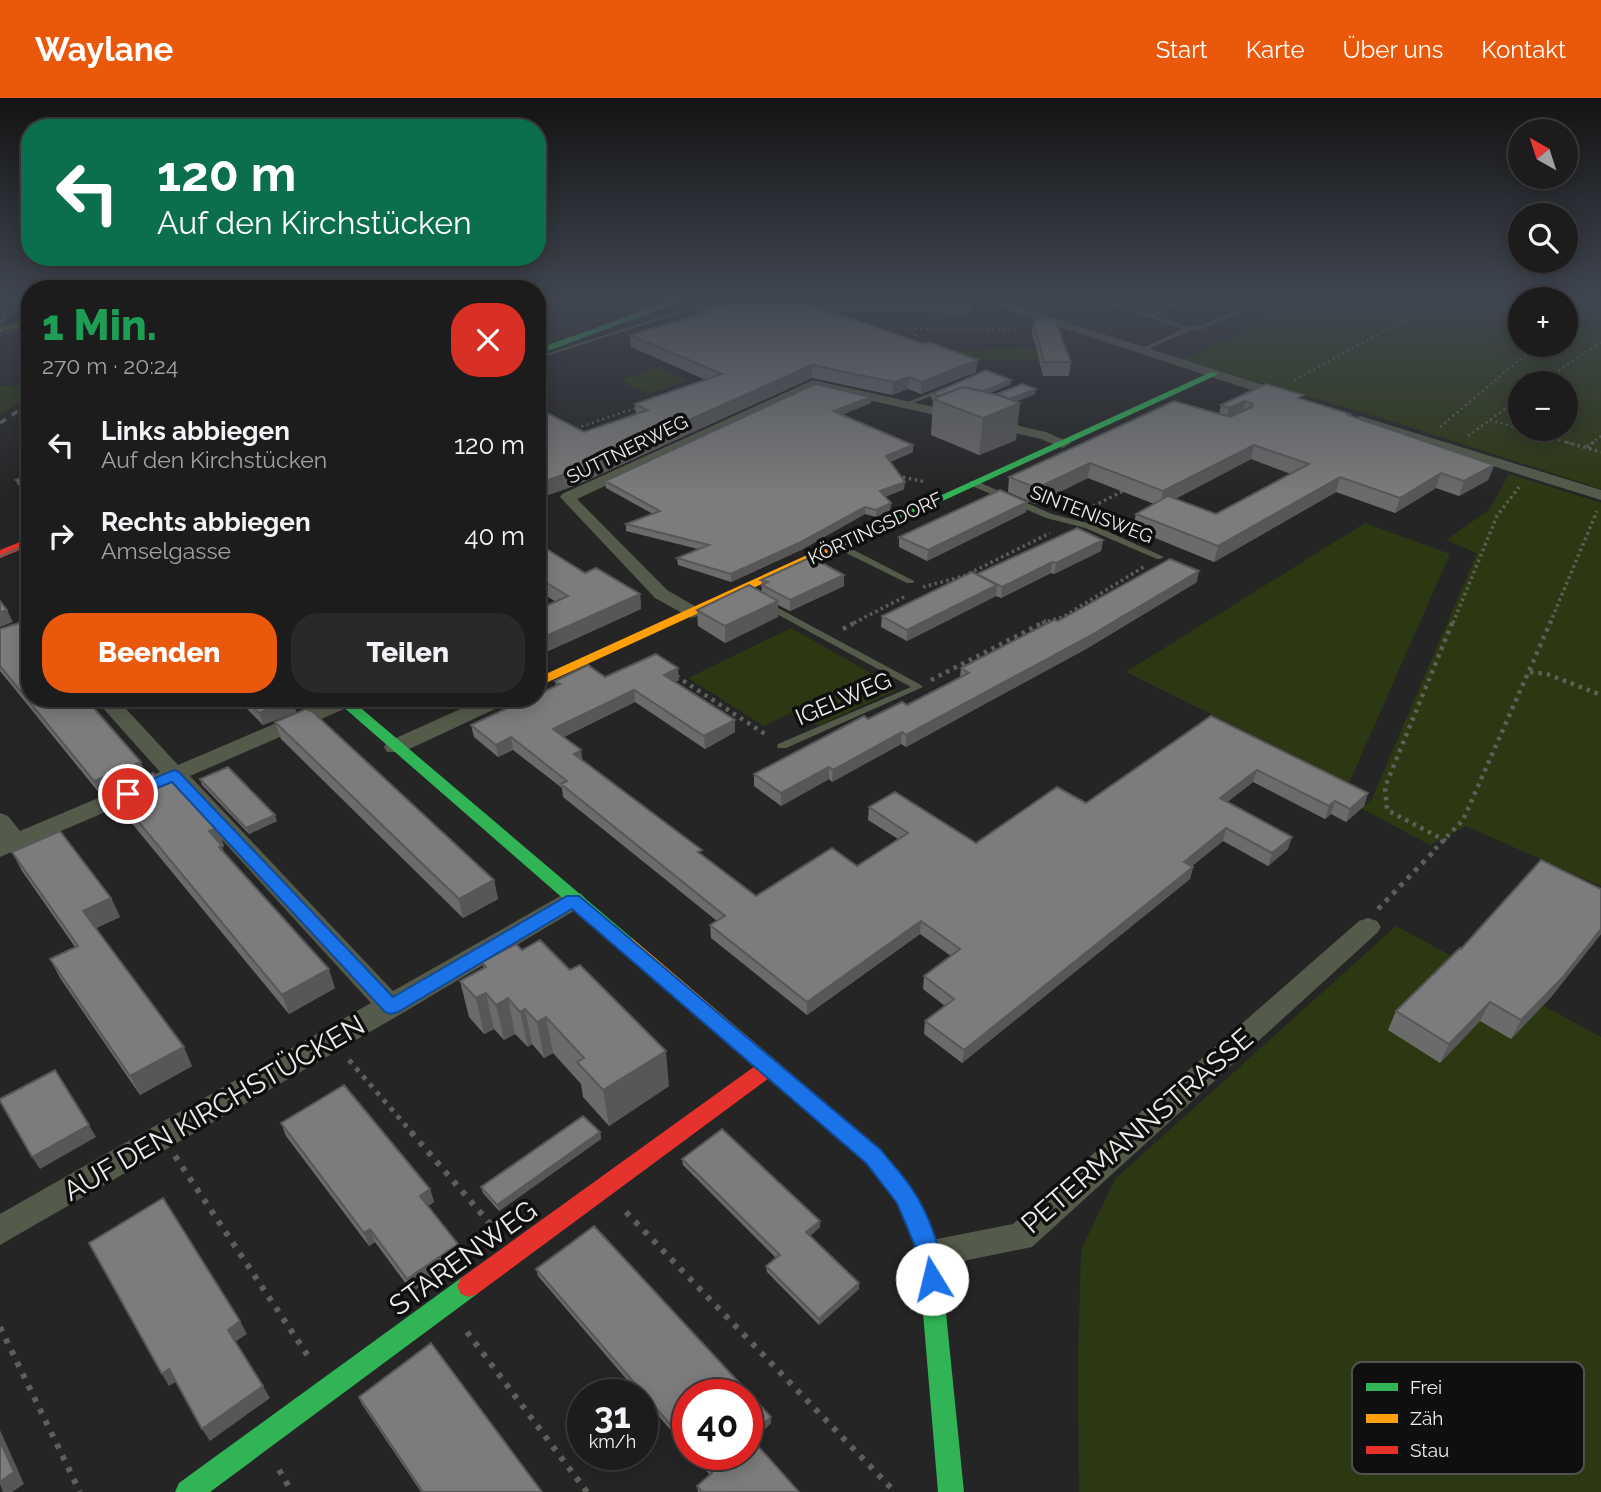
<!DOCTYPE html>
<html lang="de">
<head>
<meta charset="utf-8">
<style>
	body { margin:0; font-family:Raleway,sans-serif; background:#292929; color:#f1f3f6; height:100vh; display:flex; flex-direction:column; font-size:26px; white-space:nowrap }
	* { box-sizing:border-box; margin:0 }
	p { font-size:23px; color:#a0a1a3 }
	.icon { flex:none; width:38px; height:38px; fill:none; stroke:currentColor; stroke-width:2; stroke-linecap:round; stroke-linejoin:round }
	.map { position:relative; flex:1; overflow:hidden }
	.side { position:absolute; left:21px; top:182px; width:525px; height:427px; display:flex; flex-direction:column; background:#1c1c1c; border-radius:28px; box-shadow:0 4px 18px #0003,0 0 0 2px #3a3a3b }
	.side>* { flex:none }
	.guide { position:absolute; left:21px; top:21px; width:525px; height:147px; border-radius:28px; box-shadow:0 4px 18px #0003,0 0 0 2px #3a3a3b; background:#0b6e4f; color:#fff; overflow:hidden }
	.needle { width:46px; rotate:321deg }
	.buttons { position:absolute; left:1508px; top:21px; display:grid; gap:14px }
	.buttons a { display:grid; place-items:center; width:70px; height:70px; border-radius:50%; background:#1c1c1c; box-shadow:0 4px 18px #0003,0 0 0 2px #3a3a3b; font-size:35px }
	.speed { position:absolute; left:567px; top:1281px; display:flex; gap:14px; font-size:35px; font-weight:700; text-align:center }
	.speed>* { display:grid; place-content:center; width:91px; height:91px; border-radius:50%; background:#1c1c1c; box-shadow:0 4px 18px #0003,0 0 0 2px #3a3a3b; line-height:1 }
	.speed small { font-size:18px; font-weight:400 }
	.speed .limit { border:10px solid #d22; background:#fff; color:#111 }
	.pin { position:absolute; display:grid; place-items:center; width:60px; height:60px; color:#fff; margin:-30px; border:4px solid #fff; border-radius:50%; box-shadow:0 2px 7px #0007 }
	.me { position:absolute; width:77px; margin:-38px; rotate:351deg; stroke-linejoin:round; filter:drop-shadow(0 0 5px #0008) }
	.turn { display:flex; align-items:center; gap:24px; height:147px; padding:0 21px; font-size:32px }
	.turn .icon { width:91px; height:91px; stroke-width:2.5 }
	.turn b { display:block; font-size:49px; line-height:60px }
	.round { display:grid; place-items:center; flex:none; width:74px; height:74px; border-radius:28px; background:#292929 }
	.summary { display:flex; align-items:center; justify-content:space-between; height:119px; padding:0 21px }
	h1 { font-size:42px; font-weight:800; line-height:52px; color:#1e9e55 }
	.action { display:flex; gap:14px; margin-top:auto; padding:14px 21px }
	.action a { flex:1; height:80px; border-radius:28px; background:#ea580c; color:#fff; font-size:28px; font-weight:800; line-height:80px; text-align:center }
	.action a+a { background:#292929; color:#f1f3f6 }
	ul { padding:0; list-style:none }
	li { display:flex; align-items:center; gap:21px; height:91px; padding:0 21px }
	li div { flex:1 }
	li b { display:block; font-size:26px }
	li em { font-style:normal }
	header { display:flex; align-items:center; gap:42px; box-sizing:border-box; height:98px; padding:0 35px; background:#ea580c; color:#fff }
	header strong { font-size:33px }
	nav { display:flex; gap:38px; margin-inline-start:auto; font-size:24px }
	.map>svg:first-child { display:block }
	.green { fill:#2c3812; fill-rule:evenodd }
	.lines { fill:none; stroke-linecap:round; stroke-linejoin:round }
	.stream { stroke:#506a0c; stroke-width:4.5 }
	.path-far4 { stroke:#5c6057; stroke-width:2.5; stroke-dasharray:2 3.5; stroke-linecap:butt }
	.path-far3 { stroke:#5c6057; stroke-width:3.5; stroke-dasharray:2.5 3.5; stroke-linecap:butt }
	.path-far2 { stroke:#5c6057; stroke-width:4.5; stroke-dasharray:3.5 5; stroke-linecap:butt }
	.path-far1 { stroke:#5c6057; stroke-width:5; stroke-dasharray:4.5 6; stroke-linecap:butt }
	.path { stroke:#5c6057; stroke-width:6; stroke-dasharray:5 8; stroke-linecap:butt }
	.lane { fill:#555b4a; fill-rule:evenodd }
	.street { fill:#555b4a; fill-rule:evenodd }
	.fast { fill:#30b455; fill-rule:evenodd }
	.slow { fill:#ff9f0a; fill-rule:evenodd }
	.jam { fill:#e5322d; fill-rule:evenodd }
	.tram { stroke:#60645b; stroke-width:2 }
	.rail { stroke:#60645b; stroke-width:3.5; stroke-dasharray:7 7; stroke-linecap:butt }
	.wall { fill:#6b6b6b; fill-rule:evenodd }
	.shaded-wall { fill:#575757 }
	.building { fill:#7c7c7c; stroke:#575757; stroke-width:2 }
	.route { fill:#1a73e8; stroke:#114b97; stroke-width:2 }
	.labels { text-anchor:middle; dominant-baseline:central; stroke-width:7; stroke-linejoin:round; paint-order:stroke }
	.far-street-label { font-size:19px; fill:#ecedeb; stroke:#0e0f0e }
	.street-label { font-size:23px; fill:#ecedeb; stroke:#0e0f0e }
	.near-street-label { font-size:28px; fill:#ecedeb; stroke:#0e0f0e }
	.key { fill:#0e0f0e; stroke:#515250; stroke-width:2 }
	.key-label { font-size:19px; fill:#ecedeb }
</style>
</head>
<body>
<header>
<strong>Waylane</strong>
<nav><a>Start</a><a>Karte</a><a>Über uns</a><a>Kontakt</a></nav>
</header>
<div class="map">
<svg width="1601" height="1394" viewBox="0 0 1601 1394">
	<rect width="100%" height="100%" fill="#252525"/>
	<path class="green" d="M1306,202H1521V247H1566V202H1601V391L1382,320L1182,262ZM1521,285H1566V331H1521Z
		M1032,249L1041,261L962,263L948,253Z
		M659,269L687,283L649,296L619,282Z
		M30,286V296L0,318V288Z
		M1509,376L1601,405V788L1466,728L1430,747L1361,710L1372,701L1477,455L1446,442L1489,412Z
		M1365,425L1450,456L1349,685L1126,574Z
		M791,530L890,586L894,593L820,627L806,626L790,615L764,628L688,580Z
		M1396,828L1601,939V1394H1079L1078,1265L1081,1152L1115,1081Z"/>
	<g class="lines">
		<path class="stream" d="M0,232L30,224"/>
		<path class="path-far4" d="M709,209L728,202
			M1566,225L1598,202
			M871,230L1020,232
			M914,231L917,248
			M0,237L30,228
			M1294,282L1442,202
			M1540,285L1601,244
			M1490,322L1572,346
			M1440,329L1537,247
			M571,332L639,309
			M1468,338L1521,299
			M1591,346L1601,338"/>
		<path class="path-far3" d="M1566,344L1601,354
			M1587,349L1594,344
			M897,378L926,384
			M1088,411L1127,391
			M923,489L964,478L1050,435
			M854,525L906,498
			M1042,525L1063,519L1145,468
			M1453,525L1497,418L1519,389
			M1550,525L1597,413"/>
		<path class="path-far2" d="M843,531L858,523
			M1530,574L1547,576L1601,597
			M676,578L768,638
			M931,582L1046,523
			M1446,743L1387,712L1385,689L1453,523
			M1435,751L1463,722L1551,523"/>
		<path class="path-far1" d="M1378,811L1437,750
			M349,962L413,1036"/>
		<path class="path" d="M411,1034L492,1128
			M175,1058L310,1261
			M626,1114L895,1394
			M0,1229L80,1394
			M467,1234L587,1394
			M279,1372L292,1394"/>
		<path class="lane" d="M1120,202H1128L1119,207L1148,216L1178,202H1186L1154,218L1188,229L1200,228L1258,202H1266L1203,231L1189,233L1140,255L1138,254V252L1183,231L1111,207Z
			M945,289L947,290V292L908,307L903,306Z
			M970,383H976L1052,416L1091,426L1164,459L1160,461H1157L1085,430L1046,420L970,387Z
			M834,445H840L914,483L913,485H907L834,449Z
			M767,504L921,587L923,589L786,650H778L777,648L778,646L911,589L764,509L763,507Z"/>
		<path class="street" d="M638,202H650L651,217H643Z
			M977,202H996L1292,296L1294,299L1287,303L1282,302Z
			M813,282L1046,334L1071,345L1063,350L1041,341L815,290L577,401L667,492L698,510L700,514L698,518L691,520L655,500L560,399L562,396Z
			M1360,318L1601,392V402L1355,325L1353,322Z
			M30,521V533L0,543V531Z
			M94,600H116L178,667L335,600H352L354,604L351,608L190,678L393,893L564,796L573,793L582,796L586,802L582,808L401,916L0,1147V1116L371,905L171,686L0,759V715L8,718L20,733L160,674Z
			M485,600H513L510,604L403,654H387L384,649L387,644Z
			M1368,820L1377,823L1381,829L1377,835L1032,1149L929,1170L917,1165L913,1155L917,1145L1013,1126L1359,823Z"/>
		<path class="fast" d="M673,202H685L537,257V251Z
			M1211,274L1219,276L875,434L871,436L865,432Z
			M333,600H349L633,841L636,846L633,851H621Z
			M910,1101L918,1104L940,1155L964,1394H938L918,1155L899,1111L902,1104Z
			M469,1177L477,1180L481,1188L477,1196L210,1394H175L179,1385L461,1180Z"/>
		<path class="slow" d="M871,428L875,430V434L537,589V580Z
			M627,840L633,841L881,1052L913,1092L921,1111L918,1118L910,1121L902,1118L896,1104L867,1064L621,851L618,846L621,841Z"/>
		<path class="jam" d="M30,440V448L0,460V452Z
			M769,961L776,963L779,969L776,975L477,1196L469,1199L461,1196L457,1188L461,1180L762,963Z"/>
		<path class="tram" d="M537,260L717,202
			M0,458L30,446"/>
		<path class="rail" d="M0,225L23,202
			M0,325L30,305"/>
	</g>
	<path class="wall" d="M732,202L971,207L970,215L829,213L976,274L921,296L908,291L892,297L812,280L579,386L537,401V310L584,334L636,316L635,306L706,282L631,249L630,237L700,216V212Z
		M1033,222L1071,264L1069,278H1043L1032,235Z
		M1011,282V286L990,295L997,296H1035L1016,303V342L979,357L931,337L933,301L931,300L932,296Z
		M1266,286L1302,301L1349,318L1494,367L1488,382L1459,398L1436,390L1395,415L1336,394L1214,464L1133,431L1136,416L1154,406L1088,380L1035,406L1008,394L1009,379L1219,316L1221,307ZM1251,361L1291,376L1216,416L1175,401Z
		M871,299V305L841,317L913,347V354L890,364L904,391L885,399L891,405L890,412L876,419L865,416L801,452L731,484L678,467L677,460L698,451L626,433V426L653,416L606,390L605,383Z
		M30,377V395L18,387L16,382Z
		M1027,404L1026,414L927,463L899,449V439Z
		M1103,442L1101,453L1054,476L1051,475L1001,500L996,498L907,543L881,529L882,518L977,476Z
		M537,445L585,475L640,496L641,511L546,554L537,548V512L556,504L537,492Z
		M761,482L844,488L790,513L778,507V519L725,545L698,528L697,512L762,494Z
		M1197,484L1086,551L966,616L906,649L901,646L832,684L829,681L781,708L754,688V676L868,621L907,607L960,579L961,570L1058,523Z
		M0,531L146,677L100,696L0,573Z
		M605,579L679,582L675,584L735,622V634L705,651L635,604L564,639L583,662L703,759L756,798L857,768L898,741L868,722L869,709L976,745L1086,705L1211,618L1368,695L1364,708L1346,724L1331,716L1325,721L1253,684L1227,704L1288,751L1268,768L1223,743L1192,768L1193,769L1190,781L962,965L924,936L925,923L945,908L923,891L924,878L951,858L920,836L807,917L711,840L710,827L717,823L563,699L562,690L513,652L498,659L474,639L471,627L556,588L555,583Z
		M236,600H291L296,614L263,627Z
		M275,624L494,782L498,801L463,820L281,641Z
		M200,681L277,723L249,736L202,687Z
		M161,683L217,730L224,748L222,749L225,756L335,890L289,916L120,711L112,692Z
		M12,754L111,800L120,819L96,830L192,968L140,997L60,880L50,861L75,849L22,773Z
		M1601,791V836L1551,899L1511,941L1480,923L1440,965L1388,932L1396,913L1461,851Z
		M482,864L669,988L609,1028L583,999L581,986L553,955L544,960L532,946L528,949L515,936L504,942L494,931L484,936L469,919L460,883L484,870Z
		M281,1025L430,1091L434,1104L428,1108L458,1146L462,1158L412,1194L375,1144L369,1148L286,1038Z
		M600,1034L601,1041L499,1113L483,1095L481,1089Z
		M682,1061L820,1129L810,1138L859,1191L819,1227L767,1174L766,1168L776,1160L683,1067Z
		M536,1171L771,1325L753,1342L799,1394H698L697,1388L710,1377L691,1356H747L688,1297V1352L642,1299V1297H640L538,1178Z
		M359,1299L542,1394H421L361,1305Z"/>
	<path class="shaded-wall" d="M978,262L976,274L921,296V284Z
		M812,267V280L579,386L537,401V386Z
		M909,279L908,291L892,297L893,284Z
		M1011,282V286L955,310V305Z
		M1036,291L1035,296L983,317V312Z
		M871,299V305L832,320L833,313Z
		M1245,303L1242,318L1226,324L1229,310Z
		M1020,305L1016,342L979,357L983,320Z
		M913,347V354L886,365V358Z
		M1254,347L1251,361L1160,409L1163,393Z
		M1090,365L1088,380L1035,406L1037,390Z
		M1494,367L1488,382L1459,398L1464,383Z
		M1441,375L1436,390L1395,415L1400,400Z
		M1340,379L1336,394L1214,464L1218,448Z
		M905,384L904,391L880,401V393Z
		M1027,404L1026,414L927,463L928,452Z
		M891,405L890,412L876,419V412Z
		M865,409V416L801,452L731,484V476Z
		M1103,442L1101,453L1054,476L1056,465Z
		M1052,464L1051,475L1001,500L1002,489Z
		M1199,473L1197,484L1086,551L906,649V637Z
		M844,477V488L790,513V502Z
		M997,487L996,498L907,543V532Z
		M640,496L641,511L546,554L544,539Z
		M778,503V519L725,545V528Z
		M7,512L13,524L0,529V514Z
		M678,570L679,582L665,589L664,577Z
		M634,592L635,604L555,643L553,631Z
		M292,601L296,614L263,627L259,615Z
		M735,622V634L705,651L704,638Z
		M902,634L901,646L832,684L833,672Z
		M511,639L513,652L498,659L496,647Z
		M581,652L583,664L574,656Z
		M141,664L146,677L100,696L94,683Z
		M829,669V681L781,708V695Z
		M1257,672L1253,684L1216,713L1220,700Z
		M1368,695L1364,708L1346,724L1350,711Z
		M1335,703L1331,716L1325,721L1329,708Z
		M275,717L277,723L249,736L246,730Z
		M217,730L224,748L222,749L229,766L209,733Z
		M1226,730L1223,743L1181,776L1184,764Z
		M1292,739L1288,751L1268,768L1272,755Z
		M1193,769L1190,781L962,965L964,952Z
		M494,782L498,801L463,820L459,801Z
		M111,800L120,819L92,832L83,813Z
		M921,823L920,836L807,917V904Z
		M1601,831V836L1551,899L1511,941L1521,922Z
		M329,871L335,890L289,916L282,897Z
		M486,895L494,931L484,936L476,900Z
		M508,900L515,936L504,942L496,907Z
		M1490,904L1480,923L1440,965L1449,946Z
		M525,911L532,946L528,949L520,914Z
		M546,919L553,955L544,960L537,924Z
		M184,949L192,968L140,997L130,978Z
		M666,953L669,988L609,1028L603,992Z
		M89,1027L96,1039L40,1071L32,1059Z
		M600,1034L601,1041L499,1113L497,1107Z
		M430,1091L434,1104L424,1111L420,1098Z
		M820,1123V1129L806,1141V1134Z
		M370,1131L375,1144L369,1148L364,1135Z
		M458,1146L462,1158L412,1194L407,1181Z
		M859,1185V1191L819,1227V1221Z
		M240,1223L247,1236L235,1244L228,1232Z
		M169,1271L177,1283L169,1288L162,1276Z
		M263,1288L270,1300L210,1343L202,1331Z
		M771,1319V1325L750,1345V1339Z
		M0,1332L24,1386L12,1394H3L0,1386Z"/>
	<path class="building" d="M732,202H798L924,246L929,244L978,262L921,284L909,279L893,284L812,267L577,372L537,386V340L545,338L537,333V310L584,334L648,312L635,306L722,276L630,237L707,214L700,212Z
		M799,202H970L971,207L804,204Z
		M1033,222H1055L1071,264H1044Z
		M986,272L1011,282L983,293L963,289L938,298L932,296Z
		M815,286L871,299L833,313L913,347L886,358L905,384L880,393L891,405L876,412L865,409L801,444L731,476L677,460L709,447L626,426L660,413L605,383Z
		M1022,286L1036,291L1010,301L997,296Z
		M1266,286L1303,297L1298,300L1350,316L1348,317L1494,367L1464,383L1441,375L1400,400L1340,379L1218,448L1136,416L1168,398L1216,416L1309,366L1254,347L1163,393L1090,365L1037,390L1009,379L1174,303L1230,319L1252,309L1253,306L1245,303L1229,310L1221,307Z
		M963,289L998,297L1020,305L983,320L933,301Z
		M30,377V391L16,382Z
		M1000,392L1027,404L928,452L899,439Z
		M1077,430L1103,442L1056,465L1052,464L1002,489L977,476Z
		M537,445L585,475L596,470L640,496L544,539L537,534V512L568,498L537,479Z
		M811,459L844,477L790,502L762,487L768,484L761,482Z
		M1170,461L1199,473L1088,539L906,637L902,634L833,672L829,669L781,695L754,676L864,618L868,621L902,604L907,607L969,575L961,570L1054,522L1058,523Z
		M972,474L997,487L907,532L882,518Z
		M749,487L778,503L725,528L697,512Z
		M0,503L7,512L0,514Z
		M19,525L30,537V600H85L141,664L94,683L0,568V531Z
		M656,556L678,570L664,577L735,622L704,638L634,592L553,631L581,652L574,656L702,752L698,754L756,798L832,750L857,768L908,735L869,709L895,694L976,745L1057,689L1086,705L1211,618L1368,695L1350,711L1335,703L1329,708L1257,672L1220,700L1292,739L1272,755L1226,730L1184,764L1193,769L964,952L925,923L954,901L924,878L960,851L921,823L807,904L710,827L725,818L561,686L567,683L511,639L496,647L471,627L529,600H537V597L560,586L555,583L588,567L605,579Z
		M244,600H291L292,601L259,615Z
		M306,611L313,614L494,782L459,801L275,624Z
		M228,669L275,717L246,730L200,681Z
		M153,675L161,683L170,679L217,730L209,733L222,748L219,749L329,871L282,897L112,692Z
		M60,733L111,800L83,813L184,949L130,978L50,861L78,848L12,754Z
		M1541,762L1601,791V831L1562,880L1521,922L1490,904L1449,946L1396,913L1460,850L1461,851Z
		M540,842L570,872L580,867L666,953L603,992L577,964L584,960L546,919L537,924L525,911L520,914L508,900L496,907L486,895L476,900L460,883L486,869L482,864L516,846L522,852Z
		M55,972L89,1027L32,1059L0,1003V1001Z
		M344,987L430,1091L420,1098L458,1146L407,1181L370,1131L364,1135L281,1025Z
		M583,1018L600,1034L497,1107L481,1089Z
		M722,1031L820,1123L806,1134L859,1185L819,1221L766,1168L780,1157L682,1061Z
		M163,1100L240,1223L228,1232L263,1288L202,1331L169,1271L162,1276L89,1145Z
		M594,1128L771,1319L750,1339L799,1394H702L697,1388L712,1375L696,1356H747V1297H688V1347L536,1171Z
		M431,1245L542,1394H423L359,1299Z
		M0,1343L14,1374L0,1384Z"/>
	<linearGradient id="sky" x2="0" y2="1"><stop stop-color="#141414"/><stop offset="0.51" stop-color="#404651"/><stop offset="1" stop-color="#404651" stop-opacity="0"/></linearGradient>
	<rect width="1601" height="397" fill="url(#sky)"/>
	<path class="route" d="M174,672L179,674L393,899L567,798H579L881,1052C891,1065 903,1077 912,1091C926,1111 950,1166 940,1189L932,1192L924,1189L920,1181L918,1155L897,1105L866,1065L572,811L398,914L391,916L385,914L172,684L128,702L120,696L123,693Z"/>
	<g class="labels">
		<g class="far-street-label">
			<text transform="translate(627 351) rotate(-26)">SUTTNERWEG</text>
			<text transform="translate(1092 416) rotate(21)">SINTENISWEG</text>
			<text transform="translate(875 430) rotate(-25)">KÖRTINGSDORF</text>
		</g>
		<g class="street-label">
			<text transform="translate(843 600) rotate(-23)">IGELWEG</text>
		</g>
		<g class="near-street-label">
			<text transform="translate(214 1010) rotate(-30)">AUF DEN KIRCHSTÜCKEN</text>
			<text transform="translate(1137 1033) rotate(-41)">PETERMANNSTRASSE</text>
			<text transform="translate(463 1160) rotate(-36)">STARENWEG</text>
		</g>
	</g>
	<rect x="1352" y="1264" width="232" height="112" rx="10" class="key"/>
	<rect x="1366" y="1285" width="32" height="8" fill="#30b455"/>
	<rect x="1366" y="1316" width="32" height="9" fill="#ff9f0a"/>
	<rect x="1366" y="1348" width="32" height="8" fill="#e5322d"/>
	<g class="key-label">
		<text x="1410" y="1296">Frei</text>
		<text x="1410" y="1327">Zäh</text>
		<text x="1410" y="1359">Stau</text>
	</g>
</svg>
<div class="buttons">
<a><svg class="needle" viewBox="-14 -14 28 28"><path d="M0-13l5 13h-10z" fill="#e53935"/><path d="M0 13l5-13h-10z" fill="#a0a1a3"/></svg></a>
<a><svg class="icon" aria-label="search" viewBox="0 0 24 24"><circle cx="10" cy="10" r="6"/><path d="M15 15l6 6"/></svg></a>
<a>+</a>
<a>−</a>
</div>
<div class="speed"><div>31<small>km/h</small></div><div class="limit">40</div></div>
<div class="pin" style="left:128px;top:696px;background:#d93025"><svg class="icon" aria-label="arrive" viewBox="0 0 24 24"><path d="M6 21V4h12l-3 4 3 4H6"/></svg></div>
<svg class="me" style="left:932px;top:1181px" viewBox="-20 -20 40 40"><circle r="19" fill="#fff"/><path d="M0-13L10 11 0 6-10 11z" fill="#1a73e8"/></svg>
<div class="guide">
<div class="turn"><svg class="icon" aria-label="left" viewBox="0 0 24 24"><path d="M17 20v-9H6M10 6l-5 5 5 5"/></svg><div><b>120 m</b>Auf den Kirchstücken</div></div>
</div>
<section class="side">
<div class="summary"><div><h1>1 Min.</h1><p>270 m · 20:24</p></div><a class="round" style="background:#d93025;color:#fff"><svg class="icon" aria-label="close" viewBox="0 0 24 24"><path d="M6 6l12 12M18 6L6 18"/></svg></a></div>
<ul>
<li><svg class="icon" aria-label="left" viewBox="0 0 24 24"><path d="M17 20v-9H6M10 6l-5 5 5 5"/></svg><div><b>Links abbiegen</b><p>Auf den Kirchstücken</p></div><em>120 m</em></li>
<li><svg class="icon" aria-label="right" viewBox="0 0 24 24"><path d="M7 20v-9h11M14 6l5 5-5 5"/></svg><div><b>Rechts abbiegen</b><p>Amselgasse</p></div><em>40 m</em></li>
</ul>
<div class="action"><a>Beenden</a><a>Teilen</a></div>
</section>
</div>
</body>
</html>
